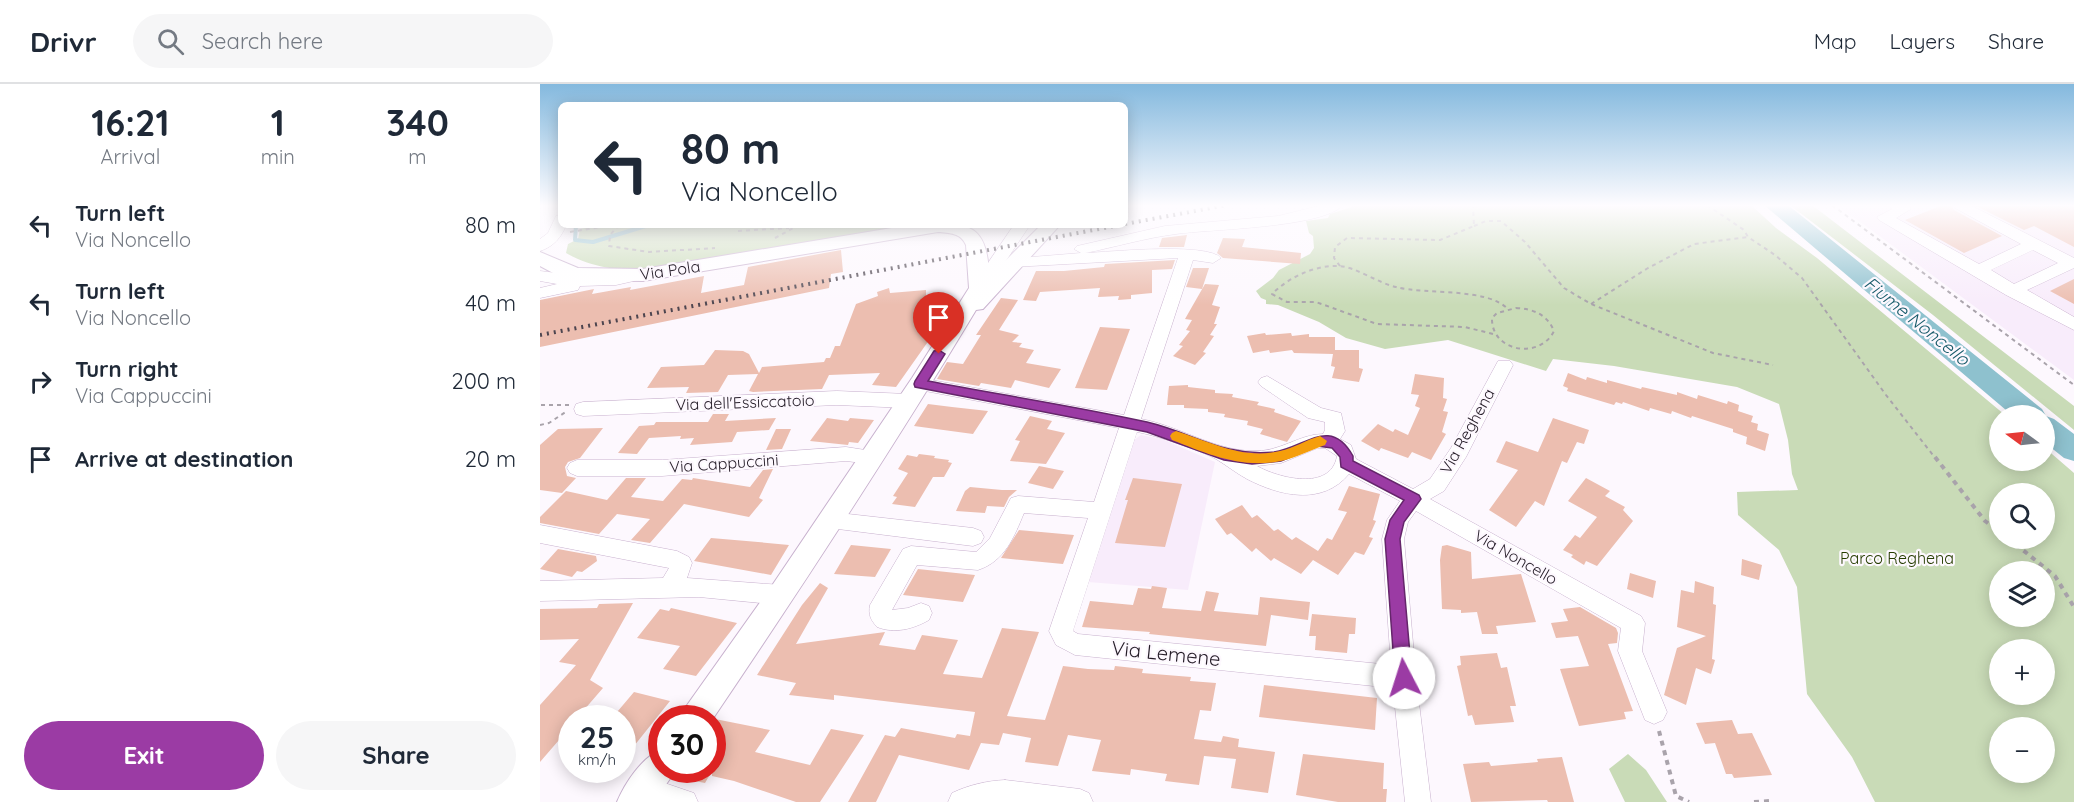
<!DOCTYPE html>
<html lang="en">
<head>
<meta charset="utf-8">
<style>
	body { margin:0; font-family:Quicksand,sans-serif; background:#f6f6f7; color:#1f2937; height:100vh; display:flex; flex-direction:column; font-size:22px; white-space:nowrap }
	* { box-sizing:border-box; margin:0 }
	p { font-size:20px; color:#747a83 }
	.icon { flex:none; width:33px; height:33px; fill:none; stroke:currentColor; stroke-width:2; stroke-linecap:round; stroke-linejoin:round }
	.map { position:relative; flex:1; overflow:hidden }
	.panel { display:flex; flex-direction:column; background:#fff; width:540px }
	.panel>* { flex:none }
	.guide { position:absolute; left:18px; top:18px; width:570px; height:126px; border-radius:9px; box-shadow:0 3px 15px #0003; background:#fff; color:#1f2937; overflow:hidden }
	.needle { width:39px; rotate:285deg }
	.tools { position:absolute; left:1449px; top:321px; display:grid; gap:12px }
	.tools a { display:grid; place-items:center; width:66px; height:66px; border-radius:50%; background:#fff; box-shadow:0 3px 15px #0003; font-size:30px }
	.speed { position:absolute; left:18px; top:621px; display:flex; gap:12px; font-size:30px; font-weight:700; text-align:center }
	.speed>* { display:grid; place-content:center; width:78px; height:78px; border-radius:50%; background:#fff; box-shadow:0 3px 15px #0003; line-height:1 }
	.speed small { font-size:15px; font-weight:400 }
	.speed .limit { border:9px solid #d22; background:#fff; color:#111 }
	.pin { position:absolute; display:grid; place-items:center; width:51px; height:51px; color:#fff; margin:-62px -26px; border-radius:50% 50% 50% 0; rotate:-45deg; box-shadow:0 0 6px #0007 }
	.pin .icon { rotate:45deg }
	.me { position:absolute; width:66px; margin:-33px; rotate:355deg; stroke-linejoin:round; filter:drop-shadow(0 0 4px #0008) }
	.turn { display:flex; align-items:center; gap:21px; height:126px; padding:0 24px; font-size:27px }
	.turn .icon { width:78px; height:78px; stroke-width:2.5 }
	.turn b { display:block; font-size:42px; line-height:51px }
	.eta { display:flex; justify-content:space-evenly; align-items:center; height:102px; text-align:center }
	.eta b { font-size:36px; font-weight:800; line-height:42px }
	.cta { display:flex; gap:12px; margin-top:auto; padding:12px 24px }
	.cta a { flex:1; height:69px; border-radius:36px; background:#9b3ba4; color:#fff; font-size:24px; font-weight:800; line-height:69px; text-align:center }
	.cta a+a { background:#f6f6f7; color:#1f2937 }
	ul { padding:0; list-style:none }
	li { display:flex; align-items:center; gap:18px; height:78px; padding:0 24px }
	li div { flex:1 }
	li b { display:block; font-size:22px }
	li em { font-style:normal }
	header { display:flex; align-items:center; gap:36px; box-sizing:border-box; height:84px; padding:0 30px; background:#fff; border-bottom:2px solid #e0e1e3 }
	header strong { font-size:28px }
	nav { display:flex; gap:33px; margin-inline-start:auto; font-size:21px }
	.search { width:420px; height:54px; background:#f6f6f7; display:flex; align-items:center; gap:15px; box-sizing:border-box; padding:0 21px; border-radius:33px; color:#747a83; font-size:22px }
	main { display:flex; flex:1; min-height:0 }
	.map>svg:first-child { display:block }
	.built { fill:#f8ecfb }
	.green { fill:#c9dbb7; fill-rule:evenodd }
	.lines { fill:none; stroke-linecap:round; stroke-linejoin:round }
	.stream { stroke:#8ec1ce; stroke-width:4 }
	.river { fill:#8ec1ce; fill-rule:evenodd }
	.building { fill:#ecbeb0 }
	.minor-casing { stroke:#c8b1ce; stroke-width:1 }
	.major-casing { stroke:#c8b1ce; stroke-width:2 }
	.path-far1 { stroke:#a9a3ab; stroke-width:2; stroke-dasharray:4 4; stroke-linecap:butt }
	.path { stroke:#a9a3ab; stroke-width:4; stroke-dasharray:5 5; stroke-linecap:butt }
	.minor { fill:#fff; fill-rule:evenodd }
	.major { fill:#fff; fill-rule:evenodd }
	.rail { stroke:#4d454f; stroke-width:4; stroke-dasharray:2 5; stroke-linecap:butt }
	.route { fill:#9b3ba4; stroke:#65266b; stroke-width:1.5 }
	.slow { fill:#f59e0b }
	.labels { text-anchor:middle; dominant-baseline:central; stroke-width:4.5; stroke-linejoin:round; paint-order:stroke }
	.street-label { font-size:16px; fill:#241c27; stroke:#fdf8fe }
	.park-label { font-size:16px; fill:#263d01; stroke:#fdf8fe }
	.water-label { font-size:18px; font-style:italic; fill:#175b6a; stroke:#fdf8fe }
	.near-street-label { font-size:20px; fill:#241c27; stroke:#fdf8fe }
</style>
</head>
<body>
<header>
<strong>Drivr</strong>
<div class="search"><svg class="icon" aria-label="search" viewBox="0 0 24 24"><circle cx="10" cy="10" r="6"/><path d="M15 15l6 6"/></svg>Search here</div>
<nav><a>Map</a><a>Layers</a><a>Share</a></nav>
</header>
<main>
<section class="panel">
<div class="eta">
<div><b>16:21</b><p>Arrival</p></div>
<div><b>1</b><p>min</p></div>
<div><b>340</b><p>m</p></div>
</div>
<ul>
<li><svg class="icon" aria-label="left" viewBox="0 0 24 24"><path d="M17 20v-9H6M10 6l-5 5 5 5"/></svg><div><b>Turn left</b><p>Via Noncello</p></div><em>80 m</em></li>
<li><svg class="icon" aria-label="left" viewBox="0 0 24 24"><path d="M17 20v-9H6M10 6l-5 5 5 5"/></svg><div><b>Turn left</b><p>Via Noncello</p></div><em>40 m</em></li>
<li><svg class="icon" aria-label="right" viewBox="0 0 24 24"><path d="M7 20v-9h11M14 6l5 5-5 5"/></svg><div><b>Turn right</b><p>Via Cappuccini</p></div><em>200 m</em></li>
<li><svg class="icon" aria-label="arrive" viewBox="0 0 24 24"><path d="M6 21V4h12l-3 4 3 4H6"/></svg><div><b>Arrive at destination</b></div><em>20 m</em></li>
</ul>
<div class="cta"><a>Exit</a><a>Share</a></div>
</section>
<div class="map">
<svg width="1534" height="718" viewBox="0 0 1534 718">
	<rect width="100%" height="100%" fill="#fdf8fe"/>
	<path class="built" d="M1296,121H1534V296L1330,145Z
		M601,351L622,355L675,378L648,506L548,498L594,356Z"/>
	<path class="green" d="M818,121H1211L1236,144L1277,174L1465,331L1460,332V376H1504L1505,364L1534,389V718H1335L1312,673L1267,610L1257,503L1239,466L1198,431L1197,408L1258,406L1252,390L1248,356L1239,320L1197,303L1074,282L1013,275L1006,287L908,256L845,265L806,254L779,238L738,221L726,220V216L721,214L716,207L733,194L739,186L770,170L774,164L773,152L769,149L766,137L788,134L790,130ZM1460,410H1504V454H1460ZM1460,488H1504V532H1460ZM1460,566H1504V610H1460ZM1460,644H1504V688H1460Z
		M1250,121H1272L1534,322V346L1393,231Z
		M60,141H367L108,187C78,186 52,184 26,169L28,160L38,155L40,145Z
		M1088,670L1106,686L1127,718H1085L1069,685Z"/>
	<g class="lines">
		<path class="stream" d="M36,141L35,156L53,158L109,141"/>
		<path class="river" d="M1224,121H1248L1502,325L1506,332L1514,335L1534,350V377L1524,374L1504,358V332H1473Z"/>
	</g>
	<path class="building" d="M1403,121H1411L1414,126L1462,152L1424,169L1365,136Z
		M1434,121H1529L1534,123V163L1494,142L1484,146Z
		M647,151L644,163H619L622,154Z
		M683,154L705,155L702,163L761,169L760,180L683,174L677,169Z
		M301,166L303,188L291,190L289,204L0,263V216L54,205L52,210L91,203L90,206L164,192L161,209L204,201L208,183Z
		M635,176L632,185L612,186V209L591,211V215L578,216L579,212L558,213L560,204L500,208L496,217L483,216L496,187H524L564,183L565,180Z
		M653,184H669L662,205L646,203Z
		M1534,195V220L1510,207Z
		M665,200L679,201L672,221L680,223L674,240H677L670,251L674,252L663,268L666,269L655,281L633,272L643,262L639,261L650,247L646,246L652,236L645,235Z
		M349,204L350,209L386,206V219L405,218L392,252L356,303L332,301L340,289L289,291L282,305L213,308L209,307L218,290L188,291L178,308L146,309L149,303L107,304L121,283L164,281L175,266L203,267L209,270L219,289L222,283L284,278L286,274H290L295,262H300L316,220L338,212L337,208Z
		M461,214L478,216L459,246L479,251L472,258L482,259L479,263L494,266L486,279L521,285L509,304L475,296L471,304L441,299L439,302L397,295L407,278L423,280L441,251H436Z
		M560,243L590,245L567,306L535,304Z
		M725,249L726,251L751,249L752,252L769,250V253H795V266H819V284L823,285L819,298L792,294L795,283L791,282L793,270L754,269L752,266L730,269L729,266L713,269L707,252Z
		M1028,289L1046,296L1047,293L1067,299V296L1101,305L1102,303L1137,311V308L1157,315L1158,311L1187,320L1188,317L1199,321L1198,327L1213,332L1211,338L1218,340L1217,346L1229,350L1225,367L1206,360L1207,353L1193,348V345L1152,332L1151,334L1132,327L1131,330L1110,324L1109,327L1083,318L1082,320L1076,318L1074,321L1027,307L1028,304L1023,302Z
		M875,290L904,294L903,314L907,315L903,327L908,328L902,348L906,350L891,376L872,368L868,374L841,364L839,367L821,357L838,340L853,348L855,345L868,351L880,324L875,322L879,311L871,310Z
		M648,301V303L675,306V309L693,310L692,313L719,318L717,321L735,325L734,328L761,337L747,358L720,350L723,345L707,341L708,337L684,333L685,330L668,328V325L644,324V321H627L629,302Z
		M388,320L412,323L448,327L433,350L374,342Z
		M173,330H189L185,337L236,334L229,346L197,348L192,358L150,361L154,354L140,355L141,352L109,354L97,370L78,369L99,342L114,341L116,338H168Z
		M490,332L512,337L507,345L525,349L506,380L470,377L480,357L475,356Z
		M287,334L308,337L310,334L334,336L318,359L309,358L308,361L270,357Z
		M1013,334L1049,346L1044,360L1037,358L1027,379L1022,377L1004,422L995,417L976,443L949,426L978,386L956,378L966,357L998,368Z
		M63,344L40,374L28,378L25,383L27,392L36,394L22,409L0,406V361L18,345Z
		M236,345H251L242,365L226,366Z
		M379,370L395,372L394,374L409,376L408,378L412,379L404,393H393L375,423L352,420L357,413L353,412L368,389L358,385L367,371L377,373Z
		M499,382L524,387L513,405L488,399Z
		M233,385L219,414L223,416L209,433L144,420L110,459L91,456L110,435L77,430L59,450L0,439V433L26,407L67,416L86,394H106L91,413L123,417L142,395L152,396L153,394L210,403L223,386Z
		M593,394L642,400L625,463L575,459L588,416H585Z
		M1046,394L1070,407L1065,412L1085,423L1083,426L1093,437L1057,482L1046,477L1044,481L1031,473L1033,471L1023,466L1035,451L1040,454L1057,433L1028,417Z
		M809,402L840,410L833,436L836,437L829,453L833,454L824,471L815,468L798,491L773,476L761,490L734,474L731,477L716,464L712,468L691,449L687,451L675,435L702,421L712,434L717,431L734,447L738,445L752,456L756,453L778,467L787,454L792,456L807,428L798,426Z
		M430,403L462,406H477L469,413L464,423L447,422L445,429L416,427L425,407Z
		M479,446L534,451L523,480L461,474Z
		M171,454L218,458L249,461L231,491L154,477Z
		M311,461L351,465L335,493L294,490Z
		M907,461L931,468L932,495L981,490L996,538L956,542L958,550H942L937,528L921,529V526L902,525L900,476L902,462Z
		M18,465L56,472L57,477L42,488L37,487L32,493L0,485Z
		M1202,475L1222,481L1219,496L1201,491Z
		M378,485L435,491L423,518L363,511Z
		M1090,489L1116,497L1113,514L1087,505Z
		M1155,497L1174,503L1173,520L1176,521L1172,575L1175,576L1171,590L1156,584L1146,621L1124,611L1137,564L1166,552L1137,543L1141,506L1154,509Z
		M280,499L288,504L256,560L345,548L339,561L375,566L382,551L418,556L403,590L442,594L462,544L499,548L467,632L505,636L523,582L548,585L574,586L575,582L603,585L602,589L651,593L650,597L676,599L671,627L660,626L654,655L681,658L683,652L699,655L698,663L735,668L728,709L691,704L696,675L664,672L659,701L625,697L627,690L591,685L590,691L552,687L561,656L528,651L518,682L485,678L491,654L463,649L459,661L441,659L429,686L359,671L336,718H308L345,651L355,653L361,644L415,654L417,650L430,652L435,628L294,611V616L249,611L256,599L217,591L262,521Z
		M612,502L627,504L622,524L661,527L666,507L679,509L674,527L718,531L720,513L770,518L768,536L731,531L726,562L609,550L610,548L542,543L550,517L593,521L598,504L611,505Z
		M93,519L50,596L63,604L37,634H32V641L0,678V621L36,581L19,578L39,555L0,556V525L57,524L59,520Z
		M1040,523L1076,544L1078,549L1077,559L1068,560L1093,627L1084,628L1086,635L1039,642L1020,585L1049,582L1038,552L1016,554L1011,539L1028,537L1023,525Z
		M131,524L197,539L156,592L123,585L140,562L97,554L120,525L129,527Z
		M772,530L816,534L815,550H809L807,569L775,566L776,552H769Z
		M957,569L961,584L967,583L976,622H970L974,638L935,641L932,631L928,632L917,582L921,581L920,572Z
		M724,601L837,614L835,646L719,633Z
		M94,608L130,617L82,677V634H72Z
		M175,635L230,646L215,668L270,681L291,645L324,651L280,718H256L194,697L172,692V687L165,699L134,693L138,686H172V638Z
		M1192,636L1198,650L1212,649L1232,691L1194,694L1192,690H1186L1175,659L1165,660L1156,639Z
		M763,670L844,679L843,705H847L846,718H798L756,711Z
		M1022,673L1034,718H1008L1007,716L931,718L923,680L949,678L951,682L998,678L997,675Z"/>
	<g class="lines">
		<defs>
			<path id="minor" d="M783,121H803C783,144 669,145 636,150C605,154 575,163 545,169C569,168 667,158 681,174L673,179L653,176L601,335C639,342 673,366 712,367C739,369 759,350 783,350L785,346V338L768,334L721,302L718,298L721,294L727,292L781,324L801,329L805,347L800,355L811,361L816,375L873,405L890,395L911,364L958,277H970L973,281L926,373L904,407L890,415L1101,532L1105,539L1102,567L1127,628L1123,636L1114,640L1105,636L1078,567L1081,544L876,427L868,438L864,455L876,594L891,718H865L853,604L535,571L516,561L509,547L548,434L484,429C474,453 465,477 438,486L377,481L352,526L368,524L381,519L389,522L392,529L389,536C373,545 355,550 337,543C331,536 328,531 330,521L363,465L371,462L436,468L450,454L471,414L478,412L554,418L579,344L380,306L374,305L371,300L374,295L380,294L584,331L638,174L473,183L465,178L467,175L541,169L534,165L537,162L625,142L738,132ZM597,348C615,351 660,366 676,375C686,381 696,389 707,395C740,412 782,422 809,390L860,417L847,436L842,455L851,581L538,550L533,547ZM778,364H785L797,372C791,408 738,394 717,382L741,379Z
				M1349,121L1369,122L1371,125L1356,134L1439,180L1481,160L1415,124L1413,121H1430L1534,174V184L1487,206L1534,233V246L1466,211L1339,136L1337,133L1352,125ZM1493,166L1518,179L1474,200L1451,186Z
				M21,131V141H26C22,153 13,163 0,167V155L8,149L16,132Z
				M474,141H490L445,208H433L431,204Z
				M101,186L109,191L107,194L76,201L40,202L38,206L0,214V204L17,200L0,197V187L50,193Z
				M297,307L368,310L375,312L377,317L375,322L368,324L297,321L43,332L36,330L34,325L36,320L43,318Z
				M306,363L338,368L341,373L338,378L331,380L306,377L122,392H37L30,389L27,384L30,379L37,376H122Z
				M290,428L433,444L441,447L444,453L441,459L433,462L290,444L283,442L279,436L283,430Z
				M0,441L137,467L149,473L152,479L147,494L241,501L249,504L252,511L249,518L241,521L159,513L0,517V497L123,494L129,484L0,459Z
				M104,692L154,709L158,718H103L95,714L91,705L95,696Z
				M465,696L540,705L549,709L553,718H408L412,709C429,701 446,697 465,696Z"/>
			<path id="major" d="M370,141C419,141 448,130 449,193L501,141H520L443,225L436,226C352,366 263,501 172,636L141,634L145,624L231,503L372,294L429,204L426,161C421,149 410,149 398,148L103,197L37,196L13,189L0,182V168L38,184L103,185Z
				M122,665V686H136L114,718H77C85,699 102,673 122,665Z"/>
		</defs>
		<use href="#minor" class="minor-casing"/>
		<use href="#major" class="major-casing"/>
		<path class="path-far1" d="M1167,121L1204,146L1208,153L1235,171L1262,194L1346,311L1396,375
			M1292,121L1534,301
			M79,141L70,151L69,162L109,168L175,164
			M934,142L946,137H961L985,158L1024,204L1051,220L1173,269L1233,281
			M198,147L249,144
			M30,148L73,141
			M235,154L259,141
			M800,182L794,174L795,163L807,154L900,156L934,142L933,121
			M1051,220L1108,184L1154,160L1208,153
			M976,224C993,225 1007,230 1014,247C1000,276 951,268 952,234L957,229Z
			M953,250L925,243L837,240L776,218H747L732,210C749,193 775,181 799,182C816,183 838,199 856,203C886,211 946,203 968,225
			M1,321H29
			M0,341L9,339L27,327"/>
		<path class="path" d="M1395,373L1445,437L1460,448
			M1468,454L1515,492L1534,523
			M1119,647L1136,712L1149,718
			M1214,718L1231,717"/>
		<use href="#minor" class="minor"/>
		<use href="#major" class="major"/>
		<path class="rail" d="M585,140L687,121
			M0,251L580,141"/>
	</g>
	<linearGradient id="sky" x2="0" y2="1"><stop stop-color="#84b9de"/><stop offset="0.55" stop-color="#fefcff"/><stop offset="1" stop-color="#fefcff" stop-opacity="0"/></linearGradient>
	<rect width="1534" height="221" fill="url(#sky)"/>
	<path class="route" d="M399,266L405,270L388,297C461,311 535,322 607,338C654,349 682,373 734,368C765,364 790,331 813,372V377L879,411L881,415L864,438L860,455L872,594L870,600L864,602L858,600L855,594L845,455L850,436L864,416L801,383L800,373L792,364L777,362L741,377L712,380L684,376L607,348L375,303L374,300L375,297L394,267Z"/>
	<path class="slow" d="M636,347C671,358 703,376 740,367C754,364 766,356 780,352L787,357L785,361C771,366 755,374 741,377C701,385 668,370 632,356L630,352L632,349Z"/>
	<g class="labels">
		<g class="street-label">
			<text transform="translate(130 186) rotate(-8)">Via Pola</text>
			<text transform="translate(205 318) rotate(-2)">Via dell'Essiccatoio</text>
			<text transform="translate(927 347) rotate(-61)">Via Reghena</text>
			<text transform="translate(184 379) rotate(-4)">Via Cappuccini</text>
			<text transform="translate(976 473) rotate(30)">Via Noncello</text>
		</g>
		<g class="park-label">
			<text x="1357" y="474">Parco Reghena</text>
		</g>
		<g class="water-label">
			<text transform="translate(1377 237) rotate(39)">Fiume Noncello</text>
		</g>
		<g class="near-street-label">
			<text transform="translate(626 569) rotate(6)">Via Lemene</text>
		</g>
	</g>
</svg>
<div class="tools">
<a><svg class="needle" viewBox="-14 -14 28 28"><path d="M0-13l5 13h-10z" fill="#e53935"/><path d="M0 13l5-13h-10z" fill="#747a83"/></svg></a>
<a><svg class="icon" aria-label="search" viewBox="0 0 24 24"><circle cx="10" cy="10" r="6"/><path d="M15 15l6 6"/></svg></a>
<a><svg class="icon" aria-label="layers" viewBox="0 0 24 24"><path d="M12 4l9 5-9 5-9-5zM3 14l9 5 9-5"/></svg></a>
<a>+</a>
<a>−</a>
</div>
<div class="speed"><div>25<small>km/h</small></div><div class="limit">30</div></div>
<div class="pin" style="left:399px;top:270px;background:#d93025"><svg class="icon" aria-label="arrive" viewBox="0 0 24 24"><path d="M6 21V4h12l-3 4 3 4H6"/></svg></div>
<svg class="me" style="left:864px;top:594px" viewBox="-20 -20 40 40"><circle r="19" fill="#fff"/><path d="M0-13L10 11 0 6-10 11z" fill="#9b3ba4"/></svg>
<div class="guide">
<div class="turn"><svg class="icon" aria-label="left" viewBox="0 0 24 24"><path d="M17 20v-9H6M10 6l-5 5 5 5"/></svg><div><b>80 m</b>Via Noncello</div></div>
</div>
</div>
</main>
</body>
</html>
